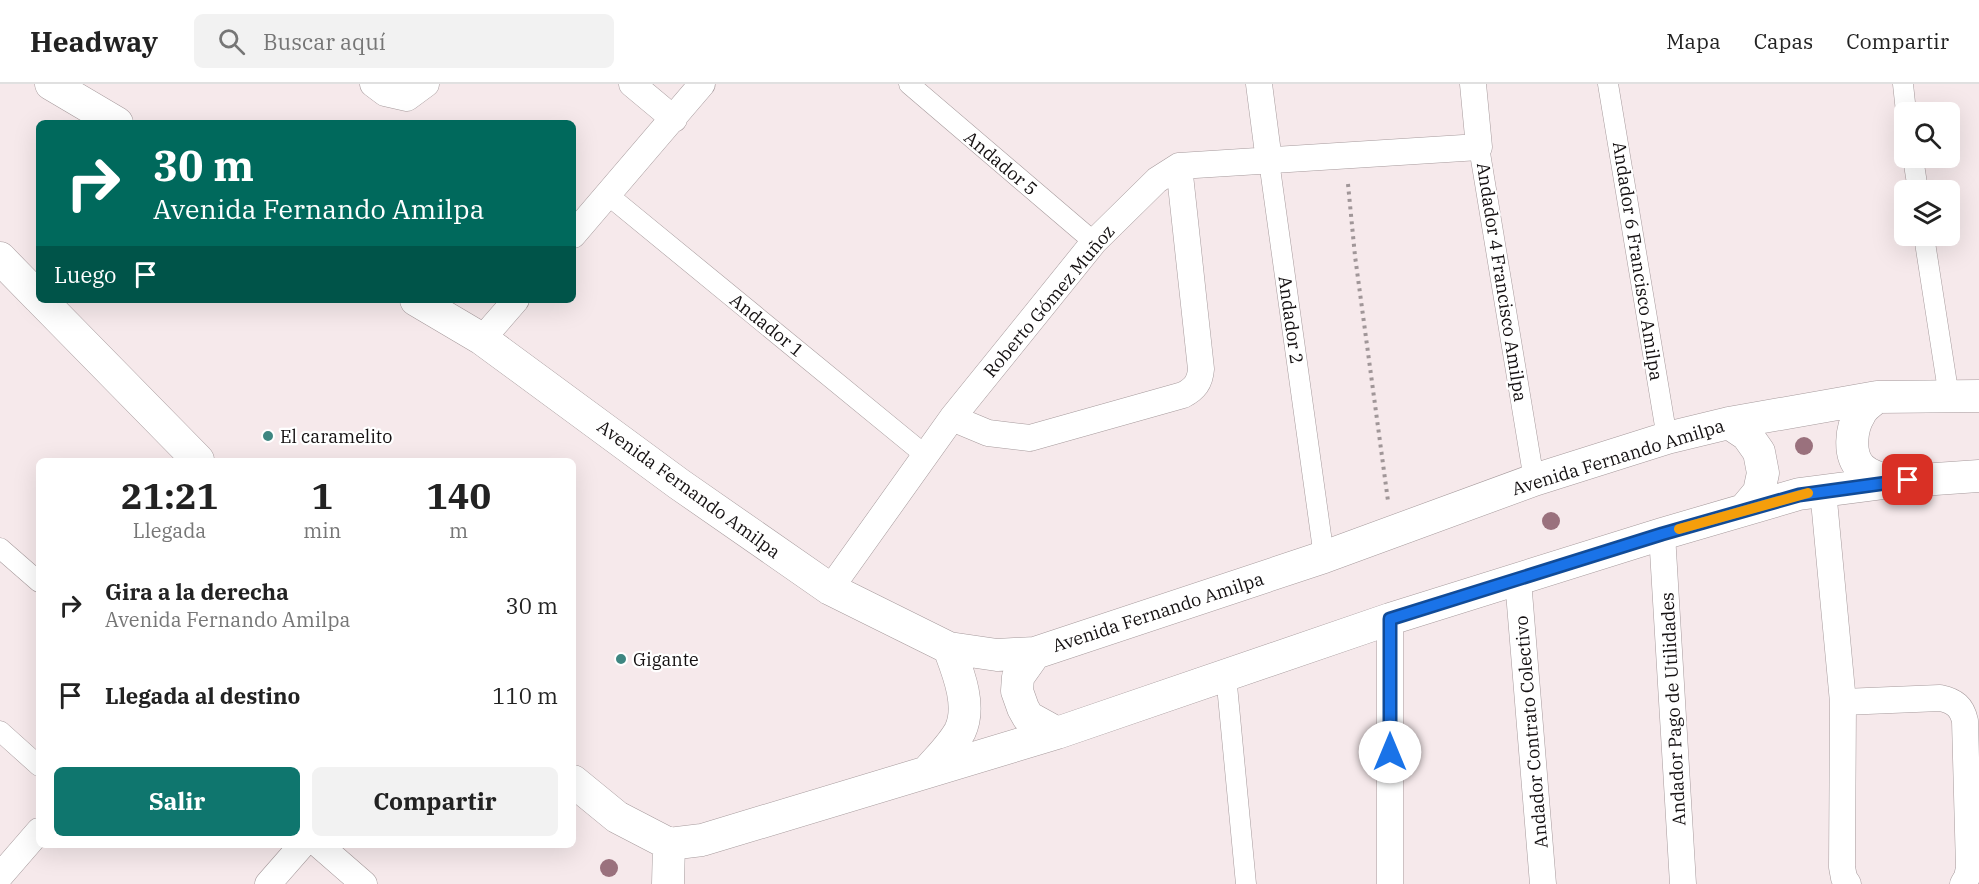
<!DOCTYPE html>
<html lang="es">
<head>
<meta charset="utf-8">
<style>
	body { margin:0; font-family:"IBM Plex Serif",serif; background:#f2f2f2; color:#222; height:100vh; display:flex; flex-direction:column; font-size:22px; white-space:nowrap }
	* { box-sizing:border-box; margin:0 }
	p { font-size:20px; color:#767676 }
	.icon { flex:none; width:33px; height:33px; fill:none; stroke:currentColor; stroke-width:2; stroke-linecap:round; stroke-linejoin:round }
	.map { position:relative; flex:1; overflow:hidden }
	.drawer { position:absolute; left:36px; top:374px; width:540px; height:390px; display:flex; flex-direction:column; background:#fff; border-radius:9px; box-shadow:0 6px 24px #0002 }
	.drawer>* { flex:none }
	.top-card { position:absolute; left:36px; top:36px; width:540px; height:183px; border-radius:9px; box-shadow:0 6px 24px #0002; background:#00695c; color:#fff; overflow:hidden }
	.buttons { position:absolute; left:1894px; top:18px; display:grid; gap:12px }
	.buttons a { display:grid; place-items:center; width:66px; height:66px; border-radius:9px; background:#fff; box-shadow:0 6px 24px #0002; font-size:30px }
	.pin { position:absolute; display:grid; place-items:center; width:51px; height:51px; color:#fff; margin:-26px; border-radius:12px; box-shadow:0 3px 9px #0006 }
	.me { position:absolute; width:66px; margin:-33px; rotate:0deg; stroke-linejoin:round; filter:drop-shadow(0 0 4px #0008) }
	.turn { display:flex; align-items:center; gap:21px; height:126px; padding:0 18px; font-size:27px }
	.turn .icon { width:78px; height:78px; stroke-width:2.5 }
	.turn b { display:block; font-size:42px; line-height:51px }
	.then { display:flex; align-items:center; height:57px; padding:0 18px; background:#0003; gap:12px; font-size:22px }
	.eta { display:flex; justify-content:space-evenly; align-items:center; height:102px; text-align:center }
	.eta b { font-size:36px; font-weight:800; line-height:42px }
	.cta { display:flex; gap:12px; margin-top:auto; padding:12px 18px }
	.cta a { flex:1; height:69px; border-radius:9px; background:#0f766e; color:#fff; font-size:24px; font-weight:800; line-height:69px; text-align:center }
	.cta a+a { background:#f2f2f2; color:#222 }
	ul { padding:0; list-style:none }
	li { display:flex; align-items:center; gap:18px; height:90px; padding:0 18px }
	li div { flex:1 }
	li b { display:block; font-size:22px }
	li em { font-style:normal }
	header { display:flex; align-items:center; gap:36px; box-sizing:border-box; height:84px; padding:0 30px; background:#fff; border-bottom:2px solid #e0e0e0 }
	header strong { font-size:28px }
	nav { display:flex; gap:33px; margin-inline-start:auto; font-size:21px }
	.search { width:420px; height:54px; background:#f2f2f2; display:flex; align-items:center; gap:15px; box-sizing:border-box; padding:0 21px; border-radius:9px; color:#767676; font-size:22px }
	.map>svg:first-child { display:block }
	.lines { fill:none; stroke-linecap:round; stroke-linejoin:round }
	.pedestrian-casing { stroke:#a69a9c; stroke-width:21 }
	.minor-casing { stroke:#a69a9c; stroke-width:27 }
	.tertiary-casing { stroke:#a69a9c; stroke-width:33 }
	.path { stroke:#a09698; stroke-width:4; stroke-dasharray:3 4.5; stroke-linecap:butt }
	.pedestrian { stroke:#fff; stroke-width:20 }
	.minor { stroke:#fff; stroke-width:26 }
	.tertiary { stroke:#fff; stroke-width:32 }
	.tree { fill:#9a717d }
	.route-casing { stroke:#114b97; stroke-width:15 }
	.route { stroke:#1a73e8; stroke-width:10 }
	.slow { stroke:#f59e0b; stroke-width:10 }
	.poi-dot { fill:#3e8681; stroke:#fff; stroke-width:2 }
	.labels { text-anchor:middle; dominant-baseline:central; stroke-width:4.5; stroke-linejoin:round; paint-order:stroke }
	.street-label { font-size:18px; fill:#141011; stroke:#fff }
	.poi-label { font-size:18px; fill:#141011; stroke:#fff; text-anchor:start }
</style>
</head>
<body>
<header>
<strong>Headway</strong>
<div class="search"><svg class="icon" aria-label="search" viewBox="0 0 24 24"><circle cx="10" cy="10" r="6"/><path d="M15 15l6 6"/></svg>Buscar aquí</div>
<nav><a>Mapa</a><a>Capas</a><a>Compartir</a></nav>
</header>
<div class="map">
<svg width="1979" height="800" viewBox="0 0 1979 800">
	<rect width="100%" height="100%" fill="#f6e9eb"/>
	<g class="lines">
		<defs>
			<path id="pedestrian" d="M909,0L1094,158
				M1608,0L1667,354
				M1903,0L1906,28
				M1479,63L1534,396
				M1913,74L1918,106
				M1269,77L1324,473
				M608,111L925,371
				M1924,152L1949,313
				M0,464L39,498
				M1226,591L1246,800
				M0,647L39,682"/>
			<path id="minor" d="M373,0L385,9L407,14L426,0
				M632,0L674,35
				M1259,0L1269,77
				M573,151L702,0
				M482,255L516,216
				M952,334L988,349L1030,354L1183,311C1195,305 1200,298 1201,285L1179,82
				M1823,406L1843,618L1842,783L1844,794L1848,800
				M1662,450L1683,800
				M1518,496L1543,800
				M830,505L952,334L1094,158L1157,96L1179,82L1479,63L1473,0
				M1390,535V800
				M1843,618L1940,614C1955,617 1962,623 1965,637L1969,784L1967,793L1963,800
				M318,760L364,800
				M0,792L39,747
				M268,800L303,760"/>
			<path id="tertiary" d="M51,0L117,39
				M0,174L39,214
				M41,216L198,376
				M416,216L482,255L679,400L830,505L949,564L997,571L1035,569L1324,473L1534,396L1667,354L1729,339L1877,313L1979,312
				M1877,313C1871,318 1863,323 1860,330C1851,344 1848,371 1861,384C1869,392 1881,395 1892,398
				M1729,339L1747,351L1759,368L1763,389L1759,408L1744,426
				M1035,569L1018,593L1017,607L1023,624L1028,633L1057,649
				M927,688C938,675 952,662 960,647C972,622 958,588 949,564
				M573,697L617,733L669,760L702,756L1057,649L1390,535L1662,450L1799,410L1892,398L1979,392
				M668,800L669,760"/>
		</defs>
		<use href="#pedestrian" class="pedestrian-casing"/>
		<use href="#minor" class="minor-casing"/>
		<use href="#tertiary" class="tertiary-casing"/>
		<path class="path" d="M1348,100L1355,172L1388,417"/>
		<use href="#pedestrian" class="pedestrian"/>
		<use href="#minor" class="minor"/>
		<use href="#tertiary" class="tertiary"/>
	</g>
	<g class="tree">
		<circle cx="1804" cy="362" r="9"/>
		<circle cx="1551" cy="437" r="9"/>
		<circle cx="609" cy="784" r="9"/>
	</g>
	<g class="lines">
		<defs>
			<path id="route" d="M1390,668V535L1662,450L1799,411L1908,396"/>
		</defs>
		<use href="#route" class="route-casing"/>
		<use href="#route" class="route"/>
		<path class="slow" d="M1679,445L1808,409"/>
	</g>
	<g class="poi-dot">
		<circle cx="268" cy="352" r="6"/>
		<circle cx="621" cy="575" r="6"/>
	</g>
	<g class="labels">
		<g class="street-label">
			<text transform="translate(1001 79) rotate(40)">Andador 5</text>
			<text transform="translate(1638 177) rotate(81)">Andador 6 Francisco Amilpa</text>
			<text transform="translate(1502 198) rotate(81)">Andador 4 Francisco Amilpa</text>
			<text transform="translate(1049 217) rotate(-50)">Roberto Gómez Muñoz</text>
			<text transform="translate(1291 236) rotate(82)">Andador 2</text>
			<text transform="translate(767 241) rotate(39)">Andador 1</text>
			<text transform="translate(1618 373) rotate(-17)">Avenida Fernando Amilpa</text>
			<text transform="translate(689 405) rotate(36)">Avenida Fernando Amilpa</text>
			<text transform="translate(1158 528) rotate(-18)">Avenida Fernando Amilpa</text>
			<text transform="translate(1673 625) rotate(-93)">Andador Pago de Utilidades</text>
			<text transform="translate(1531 648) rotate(-95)">Andador Contrato Colectivo</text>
		</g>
		<g class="poi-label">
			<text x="280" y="352">El caramelito</text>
			<text x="633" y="575">Gigante</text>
		</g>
	</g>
</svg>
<div class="buttons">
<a><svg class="icon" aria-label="search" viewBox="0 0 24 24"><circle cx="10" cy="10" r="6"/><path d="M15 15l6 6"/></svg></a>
<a><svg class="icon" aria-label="layers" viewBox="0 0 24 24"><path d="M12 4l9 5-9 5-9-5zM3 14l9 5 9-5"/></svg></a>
</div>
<div class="pin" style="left:1908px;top:396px;background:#d93025"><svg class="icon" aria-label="arrive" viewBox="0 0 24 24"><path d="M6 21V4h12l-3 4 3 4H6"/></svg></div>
<svg class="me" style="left:1390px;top:668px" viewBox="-20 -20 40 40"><circle r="19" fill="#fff"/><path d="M0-13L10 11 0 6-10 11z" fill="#1a73e8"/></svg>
<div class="top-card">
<div class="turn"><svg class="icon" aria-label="right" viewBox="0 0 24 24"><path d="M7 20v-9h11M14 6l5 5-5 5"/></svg><div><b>30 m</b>Avenida Fernando Amilpa</div></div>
<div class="then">Luego<svg class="icon" aria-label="arrive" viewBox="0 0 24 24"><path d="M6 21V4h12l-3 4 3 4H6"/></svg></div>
</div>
<section class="drawer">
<div class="eta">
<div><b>21:21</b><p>Llegada</p></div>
<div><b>1</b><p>min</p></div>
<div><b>140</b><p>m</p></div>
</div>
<ul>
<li><svg class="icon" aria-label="right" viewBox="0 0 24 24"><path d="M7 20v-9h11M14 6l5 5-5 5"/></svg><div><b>Gira a la derecha</b><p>Avenida Fernando Amilpa</p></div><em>30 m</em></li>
<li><svg class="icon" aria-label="arrive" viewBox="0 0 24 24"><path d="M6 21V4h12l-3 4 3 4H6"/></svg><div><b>Llegada al destino</b></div><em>110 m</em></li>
</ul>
<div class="cta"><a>Salir</a><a>Compartir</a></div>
</section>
</div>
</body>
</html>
